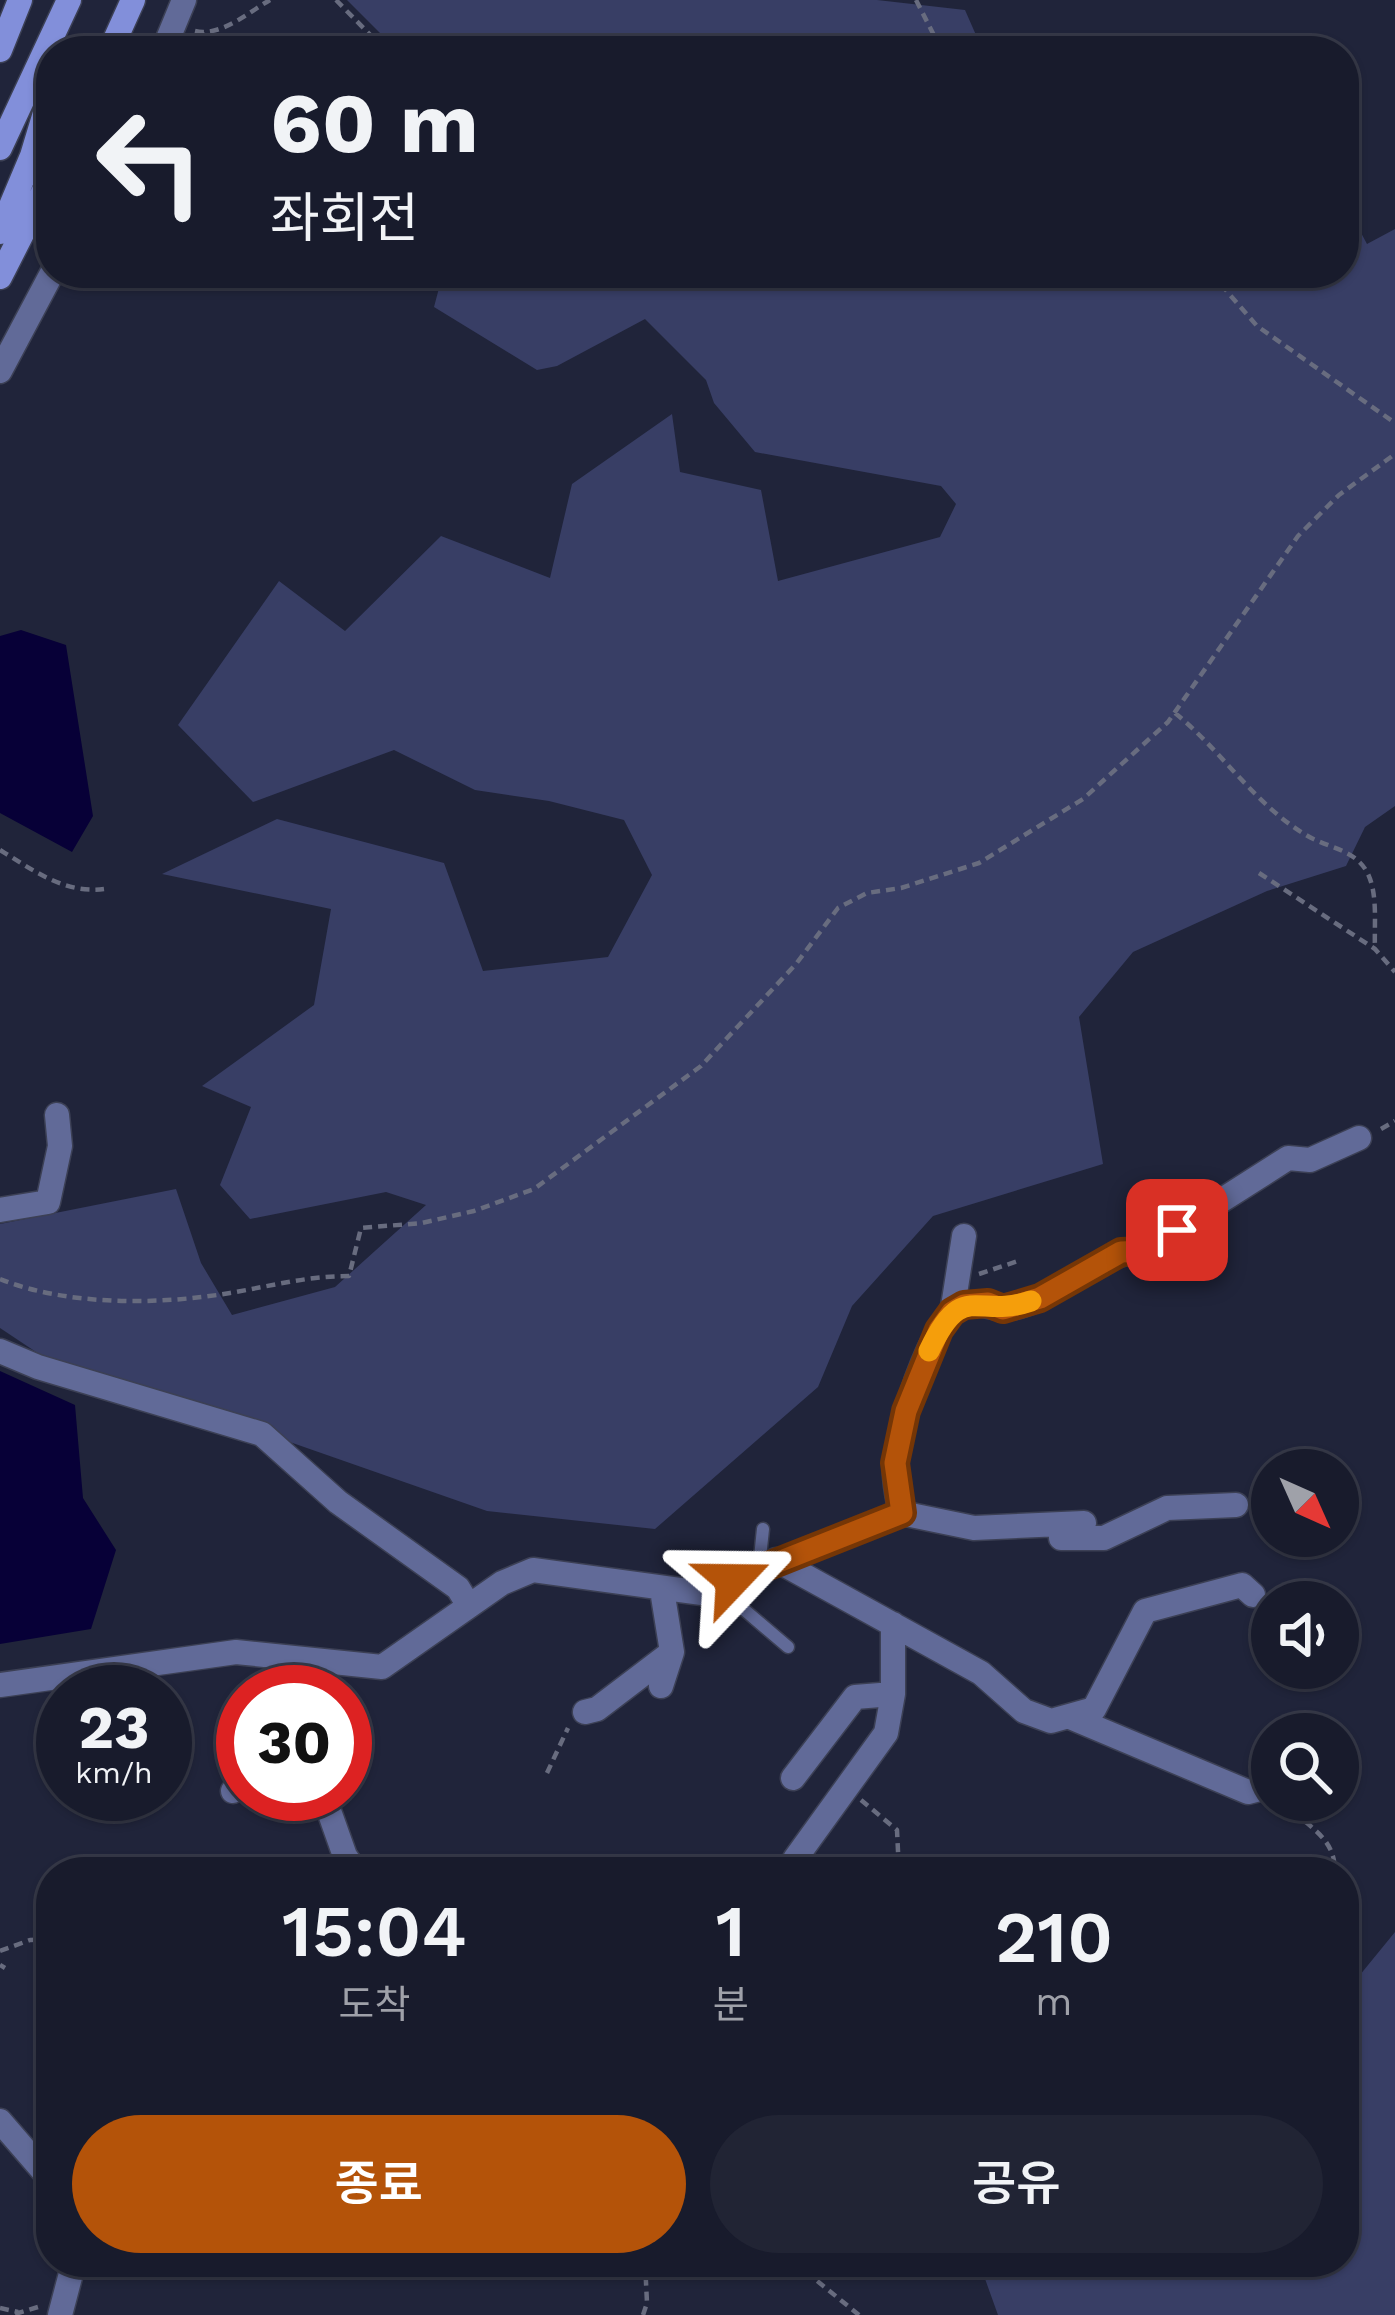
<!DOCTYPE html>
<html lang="ko">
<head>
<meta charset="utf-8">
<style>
	body { margin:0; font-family:"Work Sans","Noto Sans KR",sans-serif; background:#212434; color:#f1f3f6; height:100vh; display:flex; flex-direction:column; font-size:45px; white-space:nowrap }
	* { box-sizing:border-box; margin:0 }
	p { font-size:39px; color:#9fa1a9 }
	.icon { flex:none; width:66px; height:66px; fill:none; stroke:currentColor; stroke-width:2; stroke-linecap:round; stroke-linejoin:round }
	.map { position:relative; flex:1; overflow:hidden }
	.sheet { position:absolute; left:36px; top:1857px; width:1323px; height:420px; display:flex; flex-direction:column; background:#181b2c; border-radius:48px; box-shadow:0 3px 9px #0004,0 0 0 3px #363948 }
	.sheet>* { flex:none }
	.hud { position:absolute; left:36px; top:36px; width:1323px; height:252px; border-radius:48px; box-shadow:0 3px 9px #0004,0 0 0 3px #363948; background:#181b2c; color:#f1f3f6; overflow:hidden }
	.needle { width:78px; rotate:135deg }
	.controls { position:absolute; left:1251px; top:1449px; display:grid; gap:24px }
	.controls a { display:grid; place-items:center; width:108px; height:108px; border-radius:50%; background:#181b2c; box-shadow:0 3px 9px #0004,0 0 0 3px #363948; font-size:60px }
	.speed { position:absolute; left:36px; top:1665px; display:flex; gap:24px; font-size:60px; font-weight:700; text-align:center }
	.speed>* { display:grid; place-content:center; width:156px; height:156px; border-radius:50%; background:#181b2c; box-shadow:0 3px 9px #0004,0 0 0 3px #363948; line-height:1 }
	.speed small { font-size:30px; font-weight:400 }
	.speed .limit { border:18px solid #d22; background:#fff; color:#111 }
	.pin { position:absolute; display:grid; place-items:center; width:102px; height:102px; color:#fff; margin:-51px; border-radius:24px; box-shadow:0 6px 18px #0006 }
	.me { position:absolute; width:132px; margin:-66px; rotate:67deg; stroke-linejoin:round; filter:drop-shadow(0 0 9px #0008) }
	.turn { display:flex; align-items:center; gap:42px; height:252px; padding:0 36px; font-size:54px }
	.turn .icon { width:156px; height:156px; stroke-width:2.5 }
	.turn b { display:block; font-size:84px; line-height:102px }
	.eta { display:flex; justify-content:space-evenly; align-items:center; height:204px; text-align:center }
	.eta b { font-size:72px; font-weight:600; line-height:84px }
	.button { display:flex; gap:24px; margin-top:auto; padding:24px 36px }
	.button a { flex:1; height:138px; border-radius:72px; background:#b45309; color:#fff; font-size:48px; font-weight:600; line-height:138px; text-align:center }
	.button a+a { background:#212434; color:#f1f3f6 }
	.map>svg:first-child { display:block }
	.green { fill:#383e65 }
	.water { fill:#070037 }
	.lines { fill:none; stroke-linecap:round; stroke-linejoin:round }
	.lane-casing { stroke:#3c4055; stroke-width:15 }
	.street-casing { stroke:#3c4055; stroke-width:27 }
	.secondary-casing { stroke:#3c4055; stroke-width:27 }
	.path { stroke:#686c7f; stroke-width:4.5; stroke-dasharray:9 6; stroke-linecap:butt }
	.lane { stroke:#616a98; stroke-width:12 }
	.street { stroke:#616a98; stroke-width:24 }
	.secondary { stroke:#828fda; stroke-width:24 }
	.route-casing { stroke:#753606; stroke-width:30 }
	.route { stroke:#b45309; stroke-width:21 }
	.slow { stroke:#f59e0b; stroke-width:21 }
</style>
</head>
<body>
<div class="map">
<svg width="1395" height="2315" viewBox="0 0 1395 2315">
	<rect width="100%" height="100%" fill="#20243a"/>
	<path class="green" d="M347,0H877L965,10L983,51H398Z
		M1344,201L1367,244L1395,229V806L1365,827L1346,866L1267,891L1133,952L1079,1017L1103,1164L933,1216L852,1306L818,1387L655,1529L487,1511L241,1425L72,1376L0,1328V1224L176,1189L201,1263L232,1315L335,1287L426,1205L386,1192L250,1219L220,1185L251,1107L202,1086L314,1005L331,909L162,874L277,819L444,863L483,971L608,957L652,875L624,820L549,801L475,790L394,750L253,802L178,725L279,581L345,631L441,536L550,578L572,484L672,414L680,472L761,490L778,581L940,537L956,504L941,486L755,452L714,403L706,380L645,319L557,366L537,370L434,307L443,273H1344Z
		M1395,1932V2315H998L979,2262H1344V1983L1355,1981Z"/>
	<path class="water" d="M21,630L66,645L93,816L72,852L0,813V636Z
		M0,1371L75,1405L83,1498L116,1550L91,1629L0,1644Z"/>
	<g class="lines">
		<defs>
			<path id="lane" d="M759,1567L763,1529
				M720,1589L788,1647"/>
			<path id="street" d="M163,51L184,0
				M0,371L52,273
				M0,1210L48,1202L60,1146L57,1115
				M952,1313L964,1236
				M0,1351L38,1367L262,1434L338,1502L458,1588L469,1606
				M901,1513C898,1498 894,1483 895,1467C897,1433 929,1320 962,1307C979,1300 991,1309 1007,1308C1018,1308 1032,1302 1042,1297C1076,1281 1104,1252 1142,1251L1288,1158L1310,1160L1359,1138
				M1061,1538H1104L1167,1508L1236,1505
				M776,1560L981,1673L1024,1711L1051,1721L1094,1709L1145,1611L1242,1585L1253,1595
				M313,1661L326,1692
				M0,1685L236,1652L382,1667L502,1583L533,1570L702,1593L901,1513L974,1528L1084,1523
				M661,1686L672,1652L662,1590
				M585,1712L597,1709L672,1652
				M1070,1717L1248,1792L1272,1786
				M793,1778L855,1697L893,1694
				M233,1791L243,1785
				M323,1794L345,1856L356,1872
				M793,1872L795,1859L886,1733L893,1694V1624
				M0,2121L51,2180
				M60,2315L74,2262"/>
			<path id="secondary" d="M0,50L20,0
				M110,51L133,0
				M0,148L69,0
				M0,232L32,156L51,93
				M0,277L51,177"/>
		</defs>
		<use href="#lane" class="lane-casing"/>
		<use href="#street" class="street-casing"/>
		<use href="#secondary" class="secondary-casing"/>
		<path class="path" d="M336,0L386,51
			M916,0L942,51
			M195,31C221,37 249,12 270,0
			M190,51L205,33
			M1211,273L1257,326L1395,423
			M1175,713C1221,750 1255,805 1306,835C1327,848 1356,849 1368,874C1378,895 1374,925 1375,949
			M0,850C33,870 64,894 104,889
			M1259,873L1375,949L1395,972
			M1381,1129L1395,1121
			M979,1274L1021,1260
			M0,1279C67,1306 159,1305 230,1293C271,1286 307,1276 349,1276L361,1228L422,1223L474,1211L534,1189L701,1066L796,964L838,908L867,893L901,888L979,863L1083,799L1168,722L1298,536L1339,495L1395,454
			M547,1773L568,1728
			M861,1800L897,1830L899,1872
			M1284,1800C1305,1828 1335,1834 1335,1872
			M0,1951L30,1940L51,1939
			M0,1965L5,1968
			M794,2262L859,2315
			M0,2308L18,2312
			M15,2314L38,2307
			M643,2315L647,2303L645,2262"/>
		<use href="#lane" class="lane"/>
		<use href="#street" class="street"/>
		<use href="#secondary" class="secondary"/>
	</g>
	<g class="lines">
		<defs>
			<path id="route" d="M733,1580L902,1513L895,1463L906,1411L939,1330L952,1312L964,1305L988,1303L1003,1309L1040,1298L1121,1252L1142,1251L1177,1230"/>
		</defs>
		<use href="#route" class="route-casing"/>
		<use href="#route" class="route"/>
		<path class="slow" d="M929,1351C963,1278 976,1320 1031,1301"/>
	</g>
</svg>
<div class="controls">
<a><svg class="needle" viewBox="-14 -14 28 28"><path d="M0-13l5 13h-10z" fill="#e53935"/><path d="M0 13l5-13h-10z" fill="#9fa1a9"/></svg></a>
<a><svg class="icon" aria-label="sound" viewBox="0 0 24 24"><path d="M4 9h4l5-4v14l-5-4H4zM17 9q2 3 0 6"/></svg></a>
<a><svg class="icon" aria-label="search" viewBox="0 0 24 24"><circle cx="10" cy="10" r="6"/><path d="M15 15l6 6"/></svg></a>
</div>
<div class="speed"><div>23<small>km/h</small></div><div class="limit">30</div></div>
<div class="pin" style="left:1177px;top:1230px;background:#d93025"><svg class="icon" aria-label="arrive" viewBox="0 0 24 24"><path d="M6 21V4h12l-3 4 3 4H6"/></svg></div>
<svg class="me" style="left:733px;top:1580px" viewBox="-20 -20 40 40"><path d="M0-17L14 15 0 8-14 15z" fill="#b45309" stroke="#fff" stroke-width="4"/></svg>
<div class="hud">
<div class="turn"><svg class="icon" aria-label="left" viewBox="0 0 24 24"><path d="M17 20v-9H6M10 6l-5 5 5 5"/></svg><div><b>60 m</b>좌회전</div></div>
</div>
<section class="sheet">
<div class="eta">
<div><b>15:04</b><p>도착</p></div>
<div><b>1</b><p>분</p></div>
<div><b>210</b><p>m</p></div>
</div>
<div class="button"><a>종료</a><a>공유</a></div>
</section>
</div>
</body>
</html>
